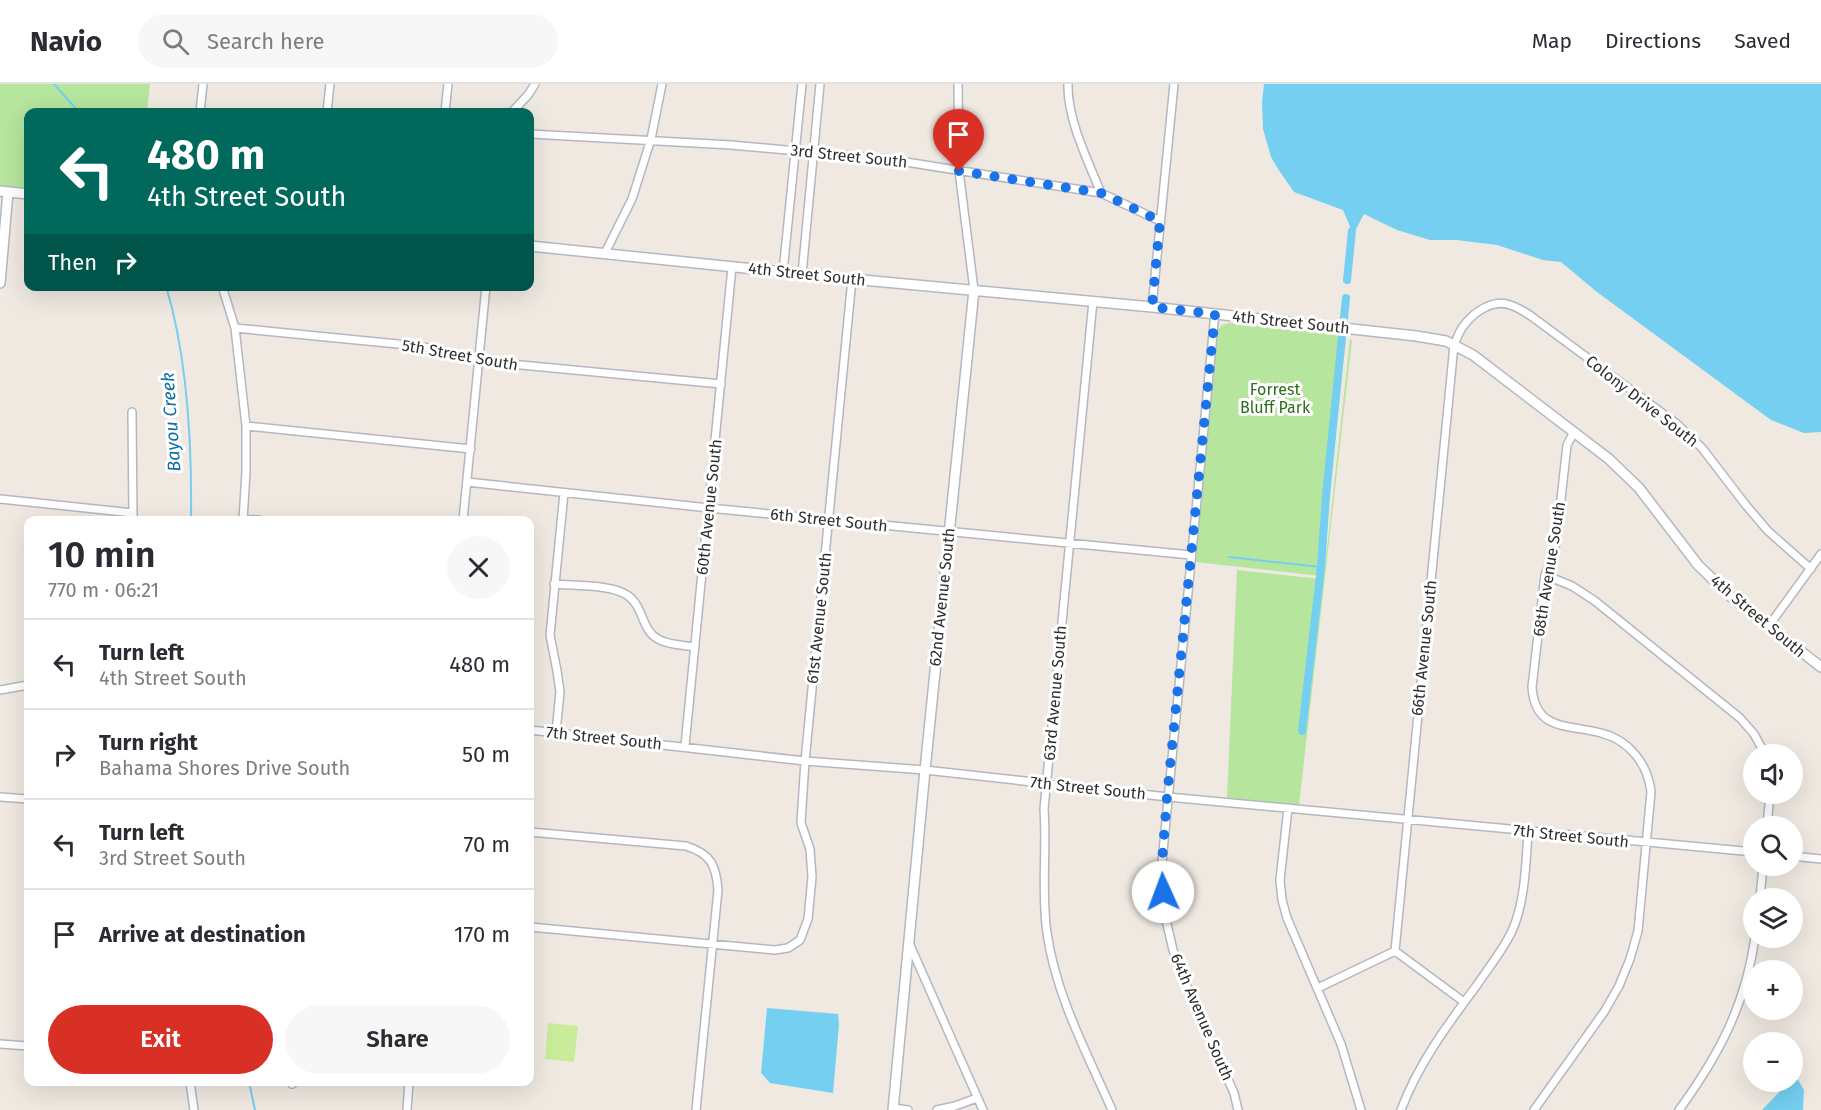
<!DOCTYPE html>
<html lang="en">
<head>
<meta charset="utf-8">
<style>
	body { margin:0; font-family:"Fira Sans",sans-serif; background:#f7f7f7; color:#2b2b33; height:100vh; display:flex; flex-direction:column; font-size:22px; white-space:nowrap }
	* { box-sizing:border-box; margin:0 }
	p { font-size:20px; color:#7c7c81 }
	.icon { flex:none; width:33px; height:33px; fill:none; stroke:currentColor; stroke-width:2; stroke-linecap:round; stroke-linejoin:round }
	.map { position:relative; flex:1; overflow:hidden }
	.drawer { position:absolute; left:24px; top:432px; width:510px; height:570px; display:flex; flex-direction:column; background:#fff; border-radius:12px; box-shadow:0 6px 24px #0002 }
	.drawer>* { flex:none }
	.banner { position:absolute; left:24px; top:24px; width:510px; height:183px; border-radius:12px; box-shadow:0 6px 24px #0002; background:#00695c; color:#fff; overflow:hidden }
	.tools { position:absolute; left:1743px; top:660px; display:grid; gap:12px }
	.tools a { display:grid; place-items:center; width:60px; height:60px; border-radius:50%; background:#fff; box-shadow:0 6px 24px #0002; font-size:30px }
	.pin { position:absolute; display:grid; place-items:center; width:51px; height:51px; color:#fff; margin:-62px -26px; border-radius:50% 50% 50% 0; rotate:-45deg; box-shadow:0 0 6px #0007 }
	.pin .icon { rotate:45deg }
	.me { position:absolute; width:66px; margin:-33px; rotate:358deg; stroke-linejoin:round; filter:drop-shadow(0 0 4px #0008) }
	.turn { display:flex; align-items:center; gap:21px; height:126px; padding:0 24px; font-size:27px }
	.turn .icon { width:78px; height:78px; stroke-width:2.5 }
	.turn b { display:block; font-size:42px; line-height:51px }
	.then { display:flex; align-items:center; height:57px; padding:0 24px; background:#0003; gap:12px; font-size:22px }
	.round { display:grid; place-items:center; flex:none; width:63px; height:63px; border-radius:32px; background:#f7f7f7 }
	.headline { display:flex; align-items:center; justify-content:space-between; height:102px; padding:0 24px }
	h1 { font-size:36px; font-weight:600; line-height:45px }
	.primary-button { display:flex; gap:12px; margin-top:auto; padding:12px 24px }
	.primary-button a { flex:1; height:69px; border-radius:36px; background:#d93025; color:#fff; font-size:24px; font-weight:600; line-height:69px; text-align:center }
	.primary-button a+a { background:#f7f7f7; color:#2b2b33 }
	ul { padding:0; list-style:none }
	li { display:flex; align-items:center; gap:18px; height:90px; padding:0 24px; border-top:2px solid #e1e1e2 }
	li div { flex:1 }
	li b { display:block; font-size:22px }
	li em { font-style:normal }
	header { display:flex; align-items:center; gap:36px; box-sizing:border-box; height:84px; padding:0 30px; background:#fff; border-bottom:2px solid #e1e1e2 }
	header strong { font-size:28px }
	nav { display:flex; gap:33px; margin-inline-start:auto; font-size:21px }
	.search { width:420px; height:54px; background:#f7f7f7; display:flex; align-items:center; gap:15px; box-sizing:border-box; padding:0 21px; border-radius:33px; color:#7c7c81; font-size:22px }
	.map>svg:first-child { display:block }
	.green { fill:#b6e59e }
	.pitch { fill:#c9ec9a }
	.water { fill:#75cff0 }
	.lines { fill:none; stroke-linecap:round; stroke-linejoin:round }
	.stream { stroke:#75cff0; stroke-width:2 }
	.canal { stroke:#75cff0; stroke-width:8 }
	.minor-casing { stroke:#b4b7c1; stroke-width:10 }
	.tertiary-casing { stroke:#b4b7c1; stroke-width:12 }
	.minor { stroke:#fff; stroke-width:7 }
	.tertiary { stroke:#fff; stroke-width:9 }
	.route { stroke:#1a73e8; stroke-width:10; stroke-dasharray:0 18 }
	.labels { text-anchor:middle; dominant-baseline:central; stroke-width:6; stroke-linejoin:round; paint-order:stroke }
	.street-label { font-size:16px; fill:#2e2e2e; stroke:#fff }
	.park-label { font-size:16px; fill:#2c6e1b; stroke:#fff }
	.water-label { font-size:18px; font-style:italic; fill:#0d6fa3; stroke:#fff }
</style>
</head>
<body>
<header>
<strong>Navio</strong>
<div class="search"><svg class="icon" aria-label="search" viewBox="0 0 24 24"><circle cx="10" cy="10" r="6"/><path d="M15 15l6 6"/></svg>Search here</div>
<nav><a>Map</a><a>Directions</a><a>Saved</a></nav>
</header>
<div class="map">
<svg width="1821" height="1026" viewBox="0 0 1821 1026">
	<rect width="100%" height="100%" fill="#efe9e1"/>
	<path class="green" d="M0,0H150L147,28H28V105L0,102Z
		M1230,239L1339,251L1346,255L1320,492L1196,478L1197,459L1218,246L1222,241Z
		M1350,255L1352,256L1299,721L1227,714L1237,486L1320,495L1324,492Z"/>
	<path class="pitch" d="M548,939L578,942L574,978L545,975Z"/>
	<path class="water" d="M1264,0H1821V348L1804,349L1771,336L1597,208L1561,178L1543,176L1497,161L1456,156H1430L1397,146L1364,130L1355,147H1352L1343,126L1294,108L1278,85L1271,73L1263,45L1262,18Z
		M767,924L838,930L839,940L833,1009L770,999L761,989Z
		M1797,994L1804,1006L1803,1026H1762L1789,998H1792L1793,995Z"/>
	<g class="lines">
		<path class="stream" d="M54,0L79,28
			M166,202C188,275 192,362 191,436
			M1229,473L1321,483
			M249,998L255,1026"/>
		<path class="canal" d="M1347,196L1352,147
			M1344,234L1346,214
			M1302,647L1321,483L1326,412L1342,252"/>
		<defs>
			<path id="minor" d="M958,0L959,87L974,206
				M1068,0C1067,35 1088,77 1101,109
				M200,28L203,0
				M327,28L330,0
				M445,28L448,0
				M512,28L528,11L535,0
				M530,50L731,61L887,75L1101,109L1160,137
				M605,169L632,115L651,55L662,0
				M783,188L802,0
				M802,190L820,0
				M222,202L235,244L246,342V388L243,436
				M1093,217L1044,725C1047,766 1041,808 1047,849C1056,912 1087,969 1112,1026
				M1152,223L1174,0
				M1215,229L1162,778L1166,836L1173,866L1184,896L1234,1009L1238,1026
				M235,244L418,262L444,267L479,277L721,300
				M132,328L133,436
				M246,342L471,365
				M467,398L709,424L1191,471
				M0,415L133,429
				M243,435L259,436
				M463,436L486,202
				M1545,491L1572,502L1595,517L1740,634L1754,650L1765,670
				M554,500C574,502 610,500 627,511C644,522 641,546 658,555C668,561 683,561 694,563
				M1768,543L1821,470
				M0,606L28,601
				M530,646L805,677L925,686L1168,713L1754,768
				M556,648L560,608L557,587L550,551L564,409
				M685,662L732,183
				M0,713L28,715
				M1288,724L1280,796L1282,816L1287,834L1341,960L1361,1026
				M1767,742L1770,710
				M530,748L686,762C711,770 716,781 718,806L696,1026
				M1792,772L1821,775
				M1760,814L1763,782
				M530,843L775,866L788,864L800,856L808,835L812,793L810,765L801,739L805,677L852,195
				M909,859L983,1026
				M1395,867L1454,261C1457,254 1460,245 1465,240C1475,227 1494,215 1510,221C1517,223 1525,228 1531,232L1677,340L1702,364L1745,420L1768,447L1811,485
				M1318,904L1395,867L1464,918
				M0,960L28,962
				M190,998L194,1026
				M292,1000L295,998
				M894,1024L908,1026
				M407,1026L409,998
				M937,1026L955,1022L977,1014
				M1401,1026C1418,980 1448,940 1477,901C1489,883 1503,866 1512,847C1525,819 1526,778 1528,748
				M1534,1026L1604,928L1619,902L1630,875L1638,847L1651,708C1648,680 1629,656 1601,649C1569,640 1535,648 1532,603L1545,491L1554,470L1557,451L1567,361L1574,348
				M1679,1026C1719,971 1745,922 1755,854"/>
			<path id="tertiary" d="M0,107L28,110
				M530,162L852,195L1152,223L1416,252L1446,257L1473,271L1609,375L1639,404L1698,481L1729,511L1821,583
				M0,199L8,108
				M893,1026L925,686L974,206"/>
		</defs>
		<use href="#minor" class="minor-casing"/>
		<use href="#tertiary" class="tertiary-casing"/>
		<use href="#minor" class="minor"/>
		<use href="#tertiary" class="tertiary"/>
	</g>
	<g class="lines">
		<path class="route" d="M959,87L1101,109L1160,137L1152,223L1215,230L1167,713L1162,778L1163,808"/>
	</g>
	<g class="labels">
		<g class="street-label">
			<text transform="translate(849 72) rotate(6)">3rd Street South</text>
			<text transform="translate(807 190) rotate(6)">4th Street South</text>
			<text transform="translate(1291 238) rotate(6)">4th Street South</text>
			<text transform="translate(460 271) rotate(10)">5th Street South</text>
			<text transform="translate(1642 317) rotate(38)">Colony Drive South</text>
			<text transform="translate(709 423) rotate(-84)">60th Avenue South</text>
			<text transform="translate(829 436) rotate(6)">6th Street South</text>
			<text transform="translate(1549 485) rotate(-81)">68th Avenue South</text>
			<text transform="translate(942 513) rotate(-84)">62nd Avenue South</text>
			<text transform="translate(1758 532) rotate(40)">4th Street South</text>
			<text transform="translate(819 534) rotate(-84)">61st Avenue South</text>
			<text transform="translate(1424 564) rotate(-84)">66th Avenue South</text>
			<text transform="translate(1055 609) rotate(-85)">63rd Avenue South</text>
			<text transform="translate(604 654) rotate(6)">7th Street South</text>
			<text transform="translate(1088 704) rotate(6)">7th Street South</text>
			<text transform="translate(1571 752) rotate(6)">7th Street South</text>
			<text transform="translate(1202 933) rotate(67)">64th Avenue South</text>
		</g>
		<g class="park-label">
			<text x="1275" y="305">Forrest<tspan x="1275" dy="18">Bluff Park</tspan></text>
		</g>
		<g class="water-label">
			<text transform="translate(171 338) rotate(-94)">Bayou Creek</text>
		</g>
	</g>
</svg>
<div class="tools">
<a><svg class="icon" aria-label="sound" viewBox="0 0 24 24"><path d="M4 9h4l5-4v14l-5-4H4zM17 9q2 3 0 6"/></svg></a>
<a><svg class="icon" aria-label="search" viewBox="0 0 24 24"><circle cx="10" cy="10" r="6"/><path d="M15 15l6 6"/></svg></a>
<a><svg class="icon" aria-label="layers" viewBox="0 0 24 24"><path d="M12 4l9 5-9 5-9-5zM3 14l9 5 9-5"/></svg></a>
<a>+</a>
<a>−</a>
</div>
<div class="pin" style="left:959px;top:87px;background:#d93025"><svg class="icon" aria-label="arrive" viewBox="0 0 24 24"><path d="M6 21V4h12l-3 4 3 4H6"/></svg></div>
<svg class="me" style="left:1163px;top:808px" viewBox="-20 -20 40 40"><circle r="19" fill="#fff"/><path d="M0-13L10 11 0 6-10 11z" fill="#1a73e8"/></svg>
<div class="banner">
<div class="turn"><svg class="icon" aria-label="left" viewBox="0 0 24 24"><path d="M17 20v-9H6M10 6l-5 5 5 5"/></svg><div><b>480 m</b>4th Street South</div></div>
<div class="then">Then<svg class="icon" aria-label="right" viewBox="0 0 24 24"><path d="M7 20v-9h11M14 6l5 5-5 5"/></svg></div>
</div>
<section class="drawer">
<div class="headline"><div><h1>10 min</h1><p>770 m · 06:21</p></div><a class="round"><svg class="icon" aria-label="close" viewBox="0 0 24 24"><path d="M6 6l12 12M18 6L6 18"/></svg></a></div>
<ul>
<li><svg class="icon" aria-label="left" viewBox="0 0 24 24"><path d="M17 20v-9H6M10 6l-5 5 5 5"/></svg><div><b>Turn left</b><p>4th Street South</p></div><em>480 m</em></li>
<li><svg class="icon" aria-label="right" viewBox="0 0 24 24"><path d="M7 20v-9h11M14 6l5 5-5 5"/></svg><div><b>Turn right</b><p>Bahama Shores Drive South</p></div><em>50 m</em></li>
<li><svg class="icon" aria-label="left" viewBox="0 0 24 24"><path d="M17 20v-9H6M10 6l-5 5 5 5"/></svg><div><b>Turn left</b><p>3rd Street South</p></div><em>70 m</em></li>
<li><svg class="icon" aria-label="arrive" viewBox="0 0 24 24"><path d="M6 21V4h12l-3 4 3 4H6"/></svg><div><b>Arrive at destination</b></div><em>170 m</em></li>
</ul>
<div class="primary-button"><a>Exit</a><a>Share</a></div>
</section>
</div>
</body>
</html>
